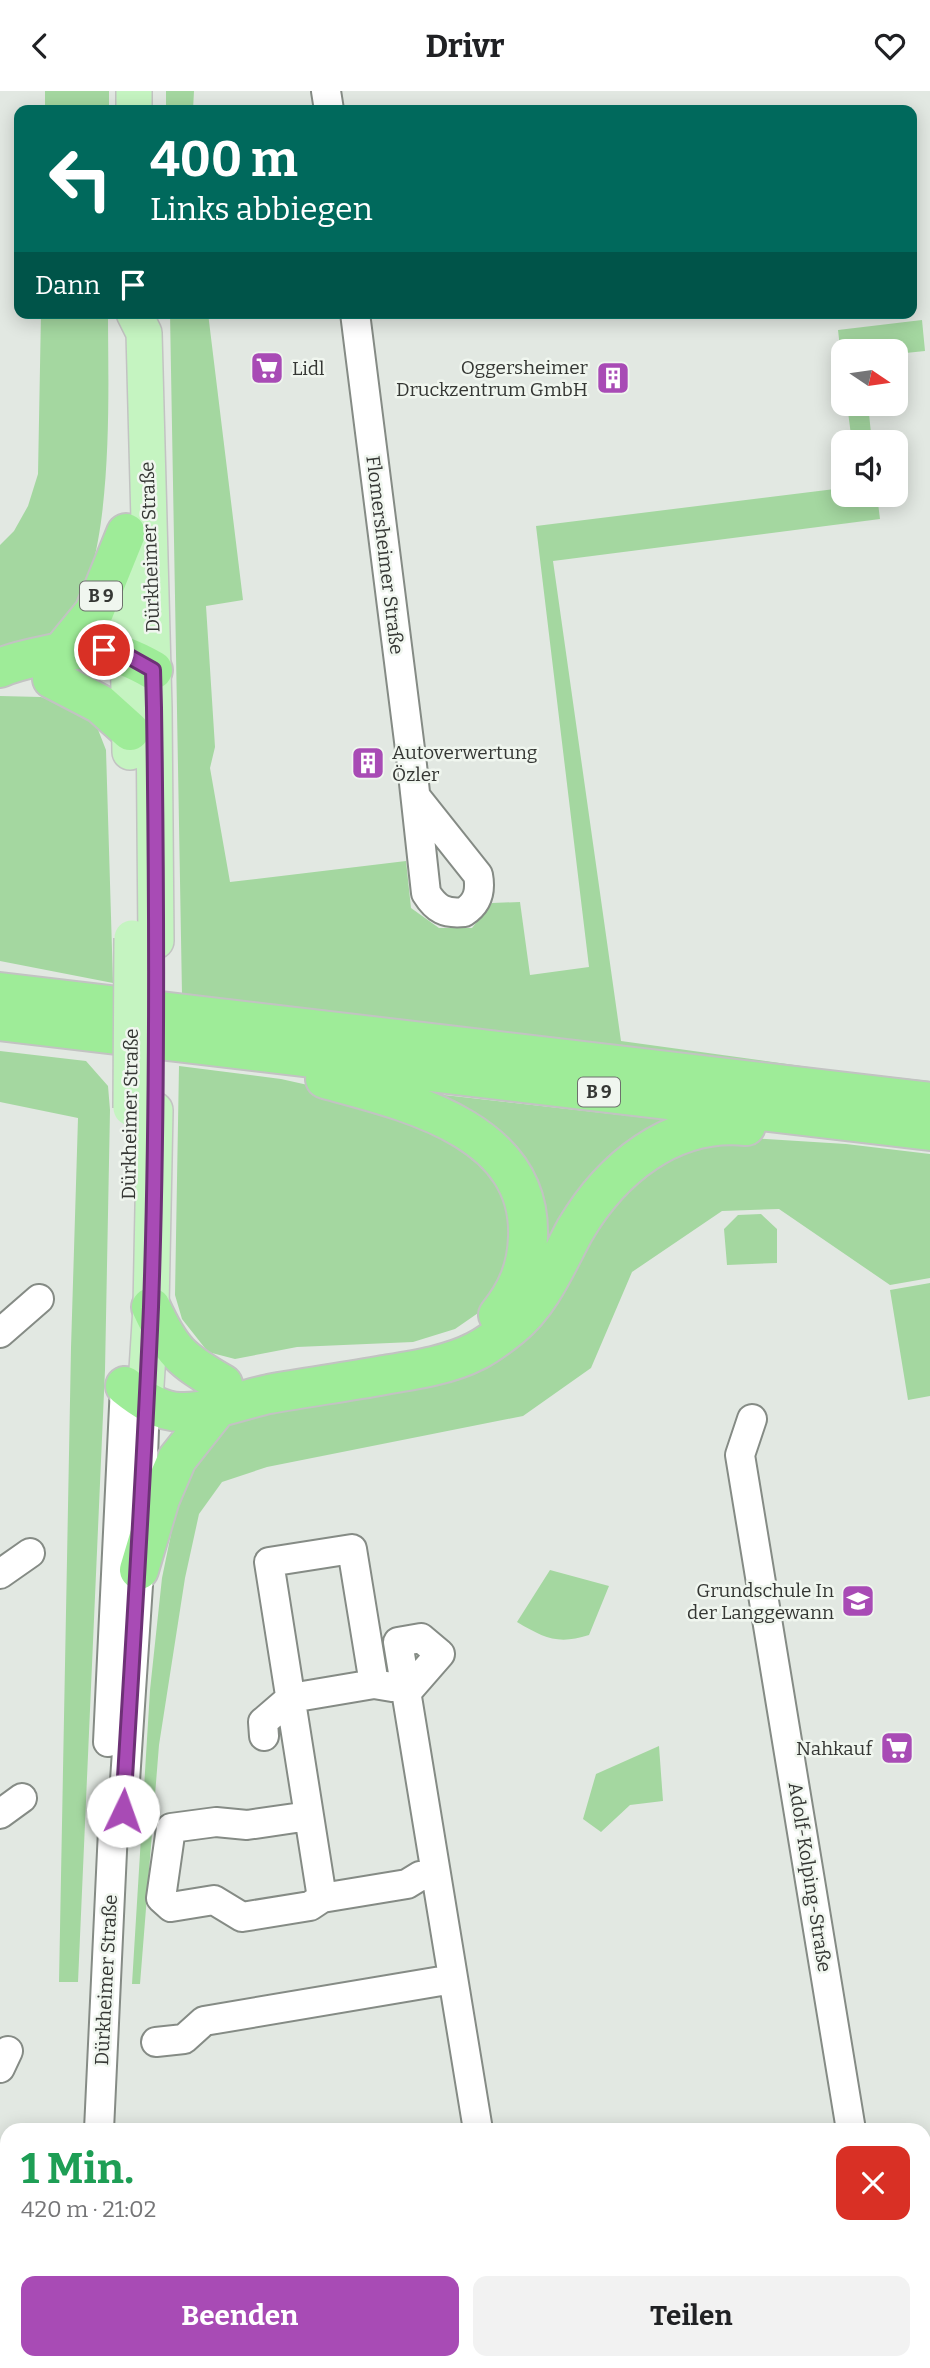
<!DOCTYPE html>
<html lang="de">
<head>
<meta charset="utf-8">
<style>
	body { margin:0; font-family:Bitter,serif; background:#f2f2f2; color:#202124; height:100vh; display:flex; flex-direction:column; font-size:26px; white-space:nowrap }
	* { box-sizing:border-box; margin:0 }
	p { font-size:23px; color:#757577 }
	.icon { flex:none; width:38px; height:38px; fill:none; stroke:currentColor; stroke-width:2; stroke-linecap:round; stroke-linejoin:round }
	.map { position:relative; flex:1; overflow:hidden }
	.panel { position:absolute; left:0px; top:2032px; width:931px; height:247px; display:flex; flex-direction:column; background:#fff; border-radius:21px 21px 0 0; box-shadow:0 4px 18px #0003 }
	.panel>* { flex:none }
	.guide { position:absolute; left:14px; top:14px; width:903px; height:214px; border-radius:14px; box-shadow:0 4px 18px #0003; background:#00695c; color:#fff; overflow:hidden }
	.needle { width:46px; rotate:103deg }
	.buttons { position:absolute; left:831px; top:248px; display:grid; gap:14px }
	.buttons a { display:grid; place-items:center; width:77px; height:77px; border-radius:14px; background:#fff; box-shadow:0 4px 18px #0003; font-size:35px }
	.pin { position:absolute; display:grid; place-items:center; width:60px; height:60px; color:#fff; margin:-30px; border:4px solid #fff; border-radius:50%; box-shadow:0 2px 7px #0007 }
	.me { position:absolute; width:77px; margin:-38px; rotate:3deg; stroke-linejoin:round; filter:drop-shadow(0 0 5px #0008) }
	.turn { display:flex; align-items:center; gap:24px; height:147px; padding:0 21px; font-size:32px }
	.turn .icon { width:91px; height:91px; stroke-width:2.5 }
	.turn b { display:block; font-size:49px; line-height:60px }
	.then { display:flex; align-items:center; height:66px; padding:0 21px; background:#0003; gap:14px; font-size:26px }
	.round { display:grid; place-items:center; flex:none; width:74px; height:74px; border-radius:14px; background:#f2f2f2 }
	.summary { display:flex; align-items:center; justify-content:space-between; height:119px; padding:0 21px }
	h1 { font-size:42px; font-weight:700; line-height:52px; color:#1e9e55 }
	.primary-button { display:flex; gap:14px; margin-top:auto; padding:14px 21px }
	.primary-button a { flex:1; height:80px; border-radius:14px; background:#a84bb5; color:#fff; font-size:28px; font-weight:700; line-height:80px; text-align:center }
	.primary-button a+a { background:#f2f2f2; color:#202124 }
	header { display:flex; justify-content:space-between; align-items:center; height:91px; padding:0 21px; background:#fff; font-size:32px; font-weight:700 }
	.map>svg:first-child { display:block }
	.green { fill:#a4d7a0 }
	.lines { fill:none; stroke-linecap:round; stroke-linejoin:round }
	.minor-casing { stroke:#858b85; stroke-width:32 }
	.major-casing { stroke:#c2c3c2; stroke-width:38 }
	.highway-casing { stroke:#c2c3c2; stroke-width:42 }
	.minor { stroke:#fff; stroke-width:28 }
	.major { stroke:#c5f4c1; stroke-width:35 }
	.highway { stroke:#9eec98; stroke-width:38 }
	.major-bridge-casing { stroke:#c2c3c2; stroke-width:38; stroke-linecap:butt }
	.major-bridge { stroke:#c5f4c1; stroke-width:35 }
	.route-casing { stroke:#6d3176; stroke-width:18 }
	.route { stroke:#a84bb5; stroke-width:12 }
	.labels { text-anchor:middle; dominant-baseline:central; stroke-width:5; stroke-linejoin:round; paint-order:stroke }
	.shield { fill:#f0f6ef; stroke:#6d706c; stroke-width:2 }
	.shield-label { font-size:18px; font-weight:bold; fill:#353734 }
	.poi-label { font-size:19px; fill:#353734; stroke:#f0f6ef; text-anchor:end }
	.street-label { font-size:19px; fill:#353734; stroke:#f0f6ef }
</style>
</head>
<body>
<header><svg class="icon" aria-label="back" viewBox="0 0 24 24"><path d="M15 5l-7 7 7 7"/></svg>Drivr<svg class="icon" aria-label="heart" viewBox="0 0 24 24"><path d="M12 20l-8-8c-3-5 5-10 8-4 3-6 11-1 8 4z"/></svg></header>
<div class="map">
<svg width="930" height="2277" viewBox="0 0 930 2277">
	<rect width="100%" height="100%" fill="#e2e8e2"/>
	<path class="green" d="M45,0H109V19H45Z
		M166,0H194L193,19H166Z
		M41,222H108C108,300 115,463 71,526C59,542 20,557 0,560V454L14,440L28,415L38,383Z
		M170,222H208L243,509L206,515L215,656L210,677L230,791L406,770L411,817L439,837H472L492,812L520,811L530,884L589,876L536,435L843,397L844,404H877L880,428L553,470L621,950L837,980L930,990V1000C681,963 432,931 182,903Z
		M922,229L925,260L896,263V261H844L843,283L838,239Z
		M847,313H868L872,352H852Z
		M0,605L41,606L87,624L97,636L106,659L113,892L0,870Z
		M0,960L86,970L108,995L110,1019L105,1279L78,1891H59L71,1257L78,1027L0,1011Z
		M179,975L281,988L357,1005L427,1028L498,1089L511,1124L512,1157L503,1194L481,1220L455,1238L413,1251L297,1256L235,1268L208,1261L182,1228L175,1204Z
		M418,1001L683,1031L542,1200L526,1117Z
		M704,1044L846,1053L930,1063V1187L890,1194L779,1118L722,1120L632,1181L591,1277L523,1325L267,1376L222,1391L199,1423L185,1487L159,1654L140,1893H132L150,1599L162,1487L177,1414L193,1370L223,1330L446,1278L603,1112Z
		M761,1123L777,1138V1172L727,1174L724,1138L738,1124Z
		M930,1192V1305L908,1309L890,1199Z
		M550,1479L609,1495L589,1544C558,1554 544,1547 517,1531Z
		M659,1655L663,1710L630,1714L601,1741L583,1728L596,1683Z"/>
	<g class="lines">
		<defs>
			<path id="minor" d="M326,0L329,19
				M355,222L412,674L426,802C436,818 445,823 464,821C478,812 481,800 478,784L416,706
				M0,1242L39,1208
				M752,1328L740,1364L851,2039
				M0,1483L30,1462
				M374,1593L352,1458L269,1471L322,1807L407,1793L420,1785L436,1783
				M406,1602L440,1563L421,1547L398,1551L478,2039
				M264,1645L263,1631L291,1607L374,1593L392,1596
				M108,1651L125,1295
				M0,1723L22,1707
				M309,1725L247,1734L216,1731L171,1737L161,1807L171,1816L214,1809L242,1826L310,1815L322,1807
				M156,1951L184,1948L204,1930L453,1888
				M0,1977L8,1960
				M99,2039L113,1739L123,1720L139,1479L145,1310
				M516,2272V2277
				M90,2277V2272
				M895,2277L930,2270"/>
			<path id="major" d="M134,19V0
				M134,222L144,242L154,617L156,850
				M127,483L130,661
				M145,1310L151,1216L155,1019"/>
			<path id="highway" d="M62,560L94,521L126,442
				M0,577C13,571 28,568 42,565C89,554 111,555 153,579
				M52,588L100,613L130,640
				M0,901L930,1011
				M0,930L930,1040
				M325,988C406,1010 532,1038 528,1146C527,1177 517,1201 498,1224
				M151,1216C171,1260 181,1269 223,1293
				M125,1295C141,1308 160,1321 181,1321C210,1322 241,1309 269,1303C308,1296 346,1291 384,1284C415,1279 449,1274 476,1260C488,1254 501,1244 511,1236C541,1212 557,1172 575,1139C611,1078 671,1028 746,1035
				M139,1479L160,1408L177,1368L219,1315"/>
		</defs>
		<use href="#minor" class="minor-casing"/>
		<use href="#major" class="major-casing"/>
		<use href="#highway" class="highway-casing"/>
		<use href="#minor" class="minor"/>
		<use href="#major" class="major"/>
		<use href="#highway" class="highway"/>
		<defs>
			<path id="major-bridge" d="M131,1017L132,847"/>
		</defs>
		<use href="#major-bridge" class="major-bridge-casing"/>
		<use href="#major-bridge" class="major-bridge"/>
	</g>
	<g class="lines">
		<defs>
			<path id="route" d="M104,559L128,565L153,579L154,617C157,817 158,1017 151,1216C144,1384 133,1552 123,1720"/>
		</defs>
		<use href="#route" class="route-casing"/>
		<use href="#route" class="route"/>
	</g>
	<defs>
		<symbol id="supermarket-square" viewBox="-11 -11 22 22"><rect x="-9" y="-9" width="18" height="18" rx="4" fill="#a84bb5" stroke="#f0f6ef"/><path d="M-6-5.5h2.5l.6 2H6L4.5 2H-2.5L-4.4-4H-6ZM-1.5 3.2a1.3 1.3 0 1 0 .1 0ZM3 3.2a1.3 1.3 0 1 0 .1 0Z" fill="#fff"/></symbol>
		<symbol id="building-square" viewBox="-11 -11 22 22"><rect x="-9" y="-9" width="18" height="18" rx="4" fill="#a84bb5" stroke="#f0f6ef"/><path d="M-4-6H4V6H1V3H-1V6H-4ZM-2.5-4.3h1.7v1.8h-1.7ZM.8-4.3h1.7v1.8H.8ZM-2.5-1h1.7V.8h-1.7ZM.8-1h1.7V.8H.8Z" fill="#fff"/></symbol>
		<symbol id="school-square" viewBox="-11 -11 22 22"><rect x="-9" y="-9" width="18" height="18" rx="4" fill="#a84bb5" stroke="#f0f6ef"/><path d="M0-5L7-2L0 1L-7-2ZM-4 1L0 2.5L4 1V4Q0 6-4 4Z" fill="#fff"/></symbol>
	</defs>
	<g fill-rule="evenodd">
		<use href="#supermarket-square" x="248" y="258" width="38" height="38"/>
		<use href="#building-square" x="594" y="268" width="38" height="38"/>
		<use href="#building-square" x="349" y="653" width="38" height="38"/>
		<use href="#school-square" x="839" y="1491" width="38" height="38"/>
		<use href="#supermarket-square" x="878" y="1638" width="38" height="38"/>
	</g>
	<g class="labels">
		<g class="shield">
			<rect x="80" y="490.5" width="42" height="29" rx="5"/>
			<rect x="578" y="986.5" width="42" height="29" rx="5"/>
		</g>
		<g class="shield-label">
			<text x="101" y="505">B 9</text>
			<text x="599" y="1001">B 9</text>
		</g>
		<g class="poi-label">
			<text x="588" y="276">Oggersheimer<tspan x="588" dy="22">Druckzentrum GmbH</tspan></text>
			<text x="292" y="277" text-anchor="start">Lidl</text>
			<text x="392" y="661" text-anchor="start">Autoverwertung<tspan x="392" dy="22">Özler</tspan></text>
			<text x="834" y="1499">Grundschule In<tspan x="834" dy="22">der Langgewann</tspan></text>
			<text x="872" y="1657">Nahkauf</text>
		</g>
		<g class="street-label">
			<text transform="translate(150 456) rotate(-92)">Dürkheimer Straße</text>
			<text transform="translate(385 464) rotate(83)">Flomersheimer Straße</text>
			<text transform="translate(130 1023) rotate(-89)">Dürkheimer Straße</text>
			<text transform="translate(810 1786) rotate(81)">Adolf-Kolping-Straße</text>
			<text transform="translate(106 1889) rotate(-87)">Dürkheimer Straße</text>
		</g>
	</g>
</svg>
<div class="buttons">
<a><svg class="needle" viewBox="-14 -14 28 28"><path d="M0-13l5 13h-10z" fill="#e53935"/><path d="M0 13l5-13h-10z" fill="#757577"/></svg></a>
<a><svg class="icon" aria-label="sound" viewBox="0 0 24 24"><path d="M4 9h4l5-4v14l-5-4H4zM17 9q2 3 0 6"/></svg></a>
</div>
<div class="pin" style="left:104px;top:559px;background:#d93025"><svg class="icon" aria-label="arrive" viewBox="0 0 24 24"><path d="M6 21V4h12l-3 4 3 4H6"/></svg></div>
<svg class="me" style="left:123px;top:1720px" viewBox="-20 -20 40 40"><circle r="19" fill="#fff"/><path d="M0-13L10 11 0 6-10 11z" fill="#a84bb5"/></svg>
<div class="guide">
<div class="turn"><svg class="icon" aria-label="left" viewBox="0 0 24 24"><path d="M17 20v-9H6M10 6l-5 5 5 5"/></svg><div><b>400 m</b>Links abbiegen</div></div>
<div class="then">Dann<svg class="icon" aria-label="arrive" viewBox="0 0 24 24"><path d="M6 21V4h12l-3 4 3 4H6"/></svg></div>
</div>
<section class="panel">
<div class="summary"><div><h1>1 Min.</h1><p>420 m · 21:02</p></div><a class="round" style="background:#d93025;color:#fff"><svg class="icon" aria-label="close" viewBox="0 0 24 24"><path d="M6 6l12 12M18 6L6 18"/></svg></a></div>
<div class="primary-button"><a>Beenden</a><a>Teilen</a></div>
</section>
</div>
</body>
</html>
